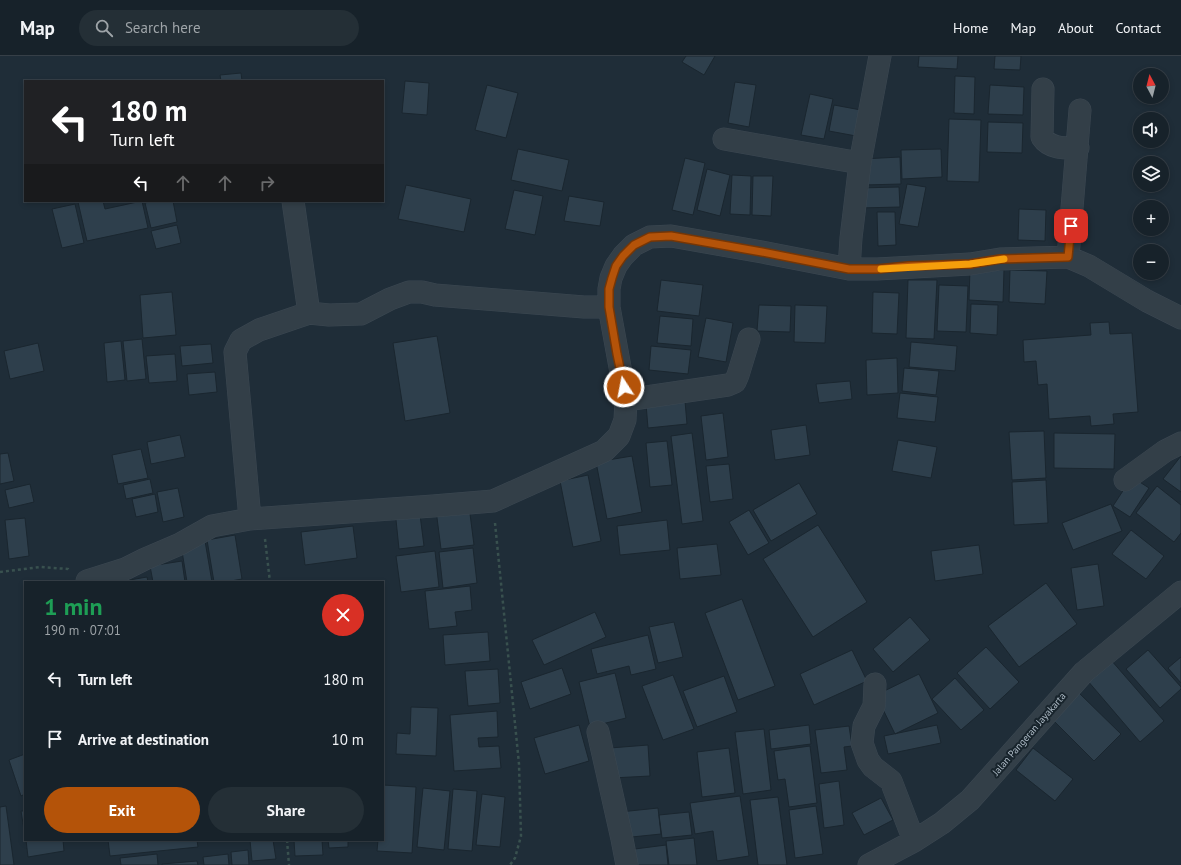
<!DOCTYPE html>
<html lang="en">
<head>
<meta charset="utf-8">
<style>
	body { margin:0; font-family:"PT Sans",sans-serif; background:#242f36; color:#f1f3f6; height:100vh; display:flex; flex-direction:column; font-size:15px; white-space:nowrap }
	* { box-sizing:border-box; margin:0 }
	p { font-size:13px; color:#9ea4a8 }
	.icon { flex:none; width:22px; height:22px; fill:none; stroke:currentColor; stroke-width:2; stroke-linecap:round; stroke-linejoin:round }
	.map { position:relative; flex:1; overflow:hidden }
	.details { position:absolute; left:24px; top:525px; width:360px; height:260px; display:flex; flex-direction:column; background:#17222a; border-radius:0px; box-shadow:0 2px 6px #0003,0 0 0 1px #363f47 }
	.details>* { flex:none }
	.guide { position:absolute; left:24px; top:24px; width:360px; height:122px; border-radius:0px; box-shadow:0 2px 6px #0003,0 0 0 1px #363f47; background:#202124; color:#fff; overflow:hidden }
	.needle { width:26px; rotate:353deg }
	.tools { position:absolute; left:1133px; top:12px; display:grid; gap:8px }
	.tools a { display:grid; place-items:center; width:36px; height:36px; border-radius:50%; background:#17222a; box-shadow:0 2px 6px #0003,0 0 0 1px #363f47; font-size:20px }
	.pin { position:absolute; display:grid; place-items:center; width:34px; height:34px; color:#fff; margin:-17px; border-radius:8px; box-shadow:0 2px 6px #0006 }
	.me { position:absolute; width:44px; margin:-22px; rotate:349deg; stroke-linejoin:round; filter:drop-shadow(0 0 3px #0008) }
	.turn { display:flex; align-items:center; gap:14px; height:84px; padding:0 20px; font-size:18px }
	.turn .icon { width:52px; height:52px; stroke-width:2.5 }
	.turn b { display:block; font-size:28px; line-height:34px }
	.lanes { display:flex; align-items:center; height:38px; padding:0 20px; background:#0003; justify-content:center; gap:20px; direction:ltr }
	.lanes .off { opacity:.35 }
	.round { display:grid; place-items:center; flex:none; width:42px; height:42px; border-radius:21px; background:#242f36 }
	.head { display:flex; align-items:center; justify-content:space-between; height:68px; padding:0 20px }
	h1 { font-size:24px; font-weight:700; line-height:30px; color:#1e9e55 }
	.button { display:flex; gap:8px; margin-top:auto; padding:8px 20px }
	.button a { flex:1; height:46px; border-radius:24px; background:#b45309; color:#fff; font-size:16px; font-weight:700; line-height:46px; text-align:center }
	.button a+a { background:#242f36; color:#f1f3f6 }
	ul { padding:0; list-style:none }
	li { display:flex; align-items:center; gap:12px; height:60px; padding:0 20px }
	li div { flex:1 }
	li b { display:block; font-size:15px }
	li em { font-style:normal }
	header { display:flex; align-items:center; gap:24px; box-sizing:border-box; height:56px; padding:0 20px; background:#17222a; border-bottom:1px solid #363f47 }
	header strong { font-size:19px }
	nav { display:flex; gap:22px; margin-inline-start:auto; font-size:14px }
	.search { width:280px; height:36px; background:#242f36; display:flex; align-items:center; gap:10px; box-sizing:border-box; padding:0 14px; border-radius:22px; color:#9ea4a8; font-size:15px }
	.map>svg:first-child { display:block }
	.building { fill:#2e3f4c; stroke:#1a262f }
	.lines { fill:none; stroke-linecap:round; stroke-linejoin:round }
	.minor-casing { stroke:#3c4852; stroke-width:23 }
	.path { stroke:#39514f; stroke-width:2.5; stroke-dasharray:3 3; stroke-linecap:butt }
	.minor { stroke:#333f48; stroke-width:22 }
	.route-casing { stroke:#753606; stroke-width:10 }
	.route { stroke:#b45309; stroke-width:7 }
	.slow { stroke:#f59e0b; stroke-width:7 }
	.labels { text-anchor:middle; dominant-baseline:central; stroke-width:4; stroke-linejoin:round; paint-order:stroke }
	.street-label { font-size:10px; fill:#adbac5; stroke:#18242c }
</style>
</head>
<body>
<header>
<strong>Map</strong>
<div class="search"><svg class="icon" aria-label="search" viewBox="0 0 24 24"><circle cx="10" cy="10" r="6"/><path d="M15 15l6 6"/></svg>Search here</div>
<nav><a>Home</a><a>Map</a><a>About</a><a>Contact</a></nav>
</header>
<div class="map">
<svg width="1181" height="809" viewBox="0 0 1181 809">
	<rect width="100%" height="100%" fill="#1f2d38"/>
	<path class="building" d="M686,0H715L704,19L682,6Z
		M919,0H958L957,13L918,11Z
		M995,0H1021L1020,14L994,13Z
		M241,17L242,25H221L220,19Z
		M955,20L975,21L974,58L954,57Z
		M405,25L429,27L427,59L402,57Z
		M735,26L756,29L749,71L728,67Z
		M487,29L518,37L506,82L475,74Z
		M990,29L1024,31L1023,59L988,58Z
		M810,38L833,43L824,83L801,79Z
		M834,49L861,54L856,80L829,75Z
		M949,63L981,64L979,126L947,125Z
		M988,66L1023,67L1022,97L987,96Z
		M518,93L569,104L562,135L511,124Z
		M941,93L942,121L902,123L901,94Z
		M900,101L901,128L864,129L862,103Z
		M685,102L705,107L693,159L672,154Z
		M707,113L730,119L720,160L697,154Z
		M732,119L751,120L750,159L730,158Z
		M753,120H773L771,160L752,159Z
		M907,128L926,131L918,171L899,168Z
		M406,129L471,143L464,176L398,163Z
		M899,131L900,151L859,152L858,132Z
		M514,134L543,140L535,179L505,173Z
		M569,140L604,146L600,170L564,165Z
		M84,145H103L105,153L142,145L148,172L87,185L78,146Z
		M153,145H173L177,166L151,172L145,147Z
		M75,148L84,187L62,192L52,153Z
		M1019,153L1046,154L1045,185L1018,184Z
		M877,156H895L896,189L878,190Z
		M177,169L181,187L156,193L151,175Z
		M970,213L1004,214L1003,246L969,244Z
		M1010,214L1047,215L1045,248L1009,246Z
		M661,224L703,229L699,260L657,255Z
		M908,224H937L934,283L906,282Z
		M939,229L968,230L966,276L937,275Z
		M172,236L176,279L143,282L140,239Z
		M873,236L899,237L897,278L872,277Z
		M971,248L998,249L997,279L970,277Z
		M759,249L791,250L790,276L757,275Z
		M795,249L827,250L825,287L794,286Z
		M660,260L693,263L691,290L657,287Z
		M706,262L733,267L726,306L698,301Z
		M1109,266L1110,278L1132,277L1138,356L1113,358L1114,368L1091,370L1090,360L1049,363L1047,328L1038,329L1036,305L1024,306L1023,284L1091,279L1090,267Z
		M437,280L450,357L405,365L393,287Z
		M142,283L146,323L127,325L123,285Z
		M121,285L125,324L107,326L104,287Z
		M911,286L957,290L955,315L909,311Z
		M38,287L44,315L10,323L4,295Z
		M211,288L213,307L182,310L180,290Z
		M651,290L691,294L688,318L649,314Z
		M175,298L177,325L149,327L146,300Z
		M897,302L898,337L867,339L866,304Z
		M904,312L939,315L936,339L902,335Z
		M215,316L217,336L189,339L187,318Z
		M850,325L852,343L819,347L816,328Z
		M900,337L938,341L935,366L897,362Z
		M685,345L687,368L648,372L646,348Z
		M723,357L728,401L706,404L701,360Z
		M806,369L810,399L775,404L771,374Z
		M1044,375L1046,422L1012,424L1009,376Z
		M692,377L703,465L682,468L671,380Z
		M1054,377L1115,378L1114,413L1054,412Z
		M180,379L185,401L151,408L147,386Z
		M898,384L937,391L931,422L892,415Z
		M667,385L672,429L650,431L646,387Z
		M141,393L148,422L118,428L112,399Z
		M8,397L14,425L0,428V398Z
		M632,400L642,456L607,463L596,406Z
		M1181,400V436L1163,423Z
		M729,408L733,443L710,446L706,410Z
		M588,419L601,485L573,491L560,425Z
		M1132,421L1149,432L1130,461L1113,450Z
		M150,423L153,437L126,443L123,429Z
		M1046,424L1048,467L1014,469L1012,426Z
		M799,427L817,458L771,485L753,454Z
		M30,428L34,446L9,452L5,434Z
		M1157,430L1181,449V477L1174,486L1136,457Z
		M178,432L184,461L163,466L157,436Z
		M155,438L158,456L136,461L132,443Z
		M1111,448L1122,475L1073,494L1062,467Z
		M469,450L474,489L441,493L436,454Z
		M419,451L424,490L399,493L395,454Z
		M749,454L769,487L748,499L729,466Z
		M25,462L29,500L9,503L5,464Z
		M667,464L670,494L620,499L617,470Z
		M818,469L867,546L813,581L763,503Z
		M353,470L357,502L305,509L301,476Z
		M1131,474L1164,500L1146,523L1112,498Z
		M235,479L242,523L225,526H214L207,484Z
		M205,485L212,526H187L181,489Z
		M717,488L721,519L680,523L677,492Z
		M979,489L983,518L935,525L931,495Z
		M473,492L477,527L443,532L439,496Z
		M435,495L439,531L401,536L396,500Z
		M182,505L185,526H153L150,510Z
		M1098,508L1104,550L1077,554L1071,512Z
		M147,521L148,526H118Z
		M1046,527L1077,568L1019,611L988,570Z
		M470,530L472,554L455,556L457,570L429,573L425,535Z
		M742,543L775,630L738,644L705,557Z
		M595,556L606,581L544,609L532,584Z
		M910,561L930,584L893,616L873,593Z
		M674,566L683,601L658,607L649,571Z
		M488,576L490,605L445,609L443,579Z
		M648,579L656,613L631,619L629,610L597,618L591,593Z
		M986,591L1019,626L990,653L957,617Z
		M852,594L867,625L814,649L800,618Z
		M1148,594L1181,631V633L1160,652L1126,613Z
		M1181,601V627L1168,612Z
		M1111,604L1164,665L1140,686L1087,624Z
		M562,612L571,638L530,653L521,626Z
		M498,613L500,647L468,650L465,615Z
		M615,617L626,662L590,671L579,626Z
		M919,618L938,657L895,678L876,639Z
		M673,619L694,673L663,684L642,630Z
		M724,620L737,656L697,671L683,635Z
		M955,622L984,654L961,674L932,643Z
		M1079,637L1121,678L1094,705L1053,664Z
		M411,651L438,652L436,700L396,698L397,677L410,678Z
		M497,655L498,681L478,682L479,691L499,690L501,712L454,715L450,659Z
		M579,669L589,705L545,718L534,682Z
		M809,669L811,688L771,693L769,674Z
		M937,669L941,687L888,698L884,680Z
		M849,670L852,690L844,691L847,714L821,717L815,674Z
		M764,673L771,734L743,738L735,676Z
		M648,689L650,720L612,722L610,692Z
		M810,690L817,747L789,751L785,723L778,724L774,695Z
		M729,692L735,737L702,741L697,696Z
		M1033,692L1073,723L1055,745L1016,714Z
		M25,698V738L21,740L9,704Z
		M839,725L844,769L824,772L819,728Z
		M383,729L416,731L412,797L377,795L378,784H383Z
		M423,732L450,735L444,794L417,791Z
		M453,733L477,735L472,795L448,793Z
		M482,738L505,741L500,791L476,789Z
		M740,740L749,800L717,805L713,775L695,778L690,747Z
		M778,741L787,809H758L750,744Z
		M881,742L893,764L864,779L852,757Z
		M6,750L14,809H0V751Z
		M816,750L823,798L795,802L789,754Z
		M658,752L661,778L622,782L620,756Z
		M21,755H25V780Z
		M689,756L692,779L662,782L659,759Z
		M694,782L697,809H669L666,785Z
		M26,784H63L64,795L28,801Z
		M108,784H197L198,791L110,800Z
		M250,784H273L276,803L252,805Z
		M294,784H322L323,799L295,800Z
		M328,784H348V791L329,792Z
		M666,789L668,809H629L627,794Z
		M248,794L249,809H232L231,796Z
		M157,798L158,809H121L120,802Z
		M228,798L229,809H204L203,801Z
		M197,805L198,809H162V808Z"/>
	<g class="lines">
		<defs>
			<path id="minor" d="M1043,33L1042,81C1050,93 1065,92 1078,92
				M724,83L860,107
				M293,145L309,257
				M1068,201L1080,54
				M849,213L851,182L860,107L880,0
				M626,344L728,329L735,326L738,319L749,283
				M1125,424L1165,395L1181,387
				M250,463L235,296L241,284L259,274L309,257L329,259L361,258L390,243L409,236H422L435,239L584,251H609
				M87,525L125,513L145,503L180,488L212,470L250,463L433,450L493,445L604,395L619,380L625,364L626,344L609,251V233L611,222L616,210L623,200L634,189L650,181L671,180L762,196L849,213H877L970,208L1000,203L1068,201L1089,210L1147,245L1181,262
				M875,628L874,650L864,670L862,687L868,704L873,711L891,725L914,785
				M598,676L622,783L627,809
				M869,809L914,785L942,767L970,744L1084,616L1181,536"/>
		</defs>
		<use href="#minor" class="minor-casing"/>
		<path class="path" d="M495,467L519,708L521,780L515,802L510,809
			M265,483L270,526
			M0,516L40,511L68,513L69,514
			M287,784L289,809"/>
		<use href="#minor" class="minor"/>
	</g>
	<g class="lines">
		<defs>
			<path id="route" d="M624,331L617,298L609,251V233L612,222L616,210L623,200L634,189L650,181L671,180L762,196L849,213H877L908,210L970,208L1000,203L1068,201L1071,170"/>
		</defs>
		<use href="#route" class="route-casing"/>
		<use href="#route" class="route"/>
		<path class="slow" d="M881,213L970,208L1004,203"/>
	</g>
	<g class="labels">
		<g class="street-label">
			<text transform="translate(1029 678) rotate(-49)">Jalan Pangeran Jayakarta</text>
		</g>
	</g>
</svg>
<div class="tools">
<a><svg class="needle" viewBox="-14 -14 28 28"><path d="M0-13l5 13h-10z" fill="#e53935"/><path d="M0 13l5-13h-10z" fill="#9ea4a8"/></svg></a>
<a><svg class="icon" aria-label="sound" viewBox="0 0 24 24"><path d="M4 9h4l5-4v14l-5-4H4zM17 9q2 3 0 6"/></svg></a>
<a><svg class="icon" aria-label="layers" viewBox="0 0 24 24"><path d="M12 4l9 5-9 5-9-5zM3 14l9 5 9-5"/></svg></a>
<a>+</a>
<a>−</a>
</div>
<div class="pin" style="left:1071px;top:170px;background:#d93025"><svg class="icon" aria-label="arrive" viewBox="0 0 24 24"><path d="M6 21V4h12l-3 4 3 4H6"/></svg></div>
<svg class="me" style="left:624px;top:331px" viewBox="-20 -20 40 40"><circle r="17" fill="#b45309" stroke="#fff" stroke-width="3"/><path d="M0-11L8 9 0 5-8 9z" fill="#fff"/></svg>
<div class="guide">
<div class="turn"><svg class="icon" aria-label="left" viewBox="0 0 24 24"><path d="M17 20v-9H6M10 6l-5 5 5 5"/></svg><div><b>180 m</b>Turn left</div></div>
<div class="lanes"><svg class="icon" aria-label="left" viewBox="0 0 24 24"><path d="M17 20v-9H6M10 6l-5 5 5 5"/></svg><svg class="icon off" aria-label="ahead" viewBox="0 0 24 24"><path d="M12 20V5M6 11l6-6 6 6"/></svg><svg class="icon off" aria-label="ahead" viewBox="0 0 24 24"><path d="M12 20V5M6 11l6-6 6 6"/></svg><svg class="icon off" aria-label="right" viewBox="0 0 24 24"><path d="M7 20v-9h11M14 6l5 5-5 5"/></svg></div>
</div>
<section class="details">
<div class="head"><div><h1>1 min</h1><p>190 m · 07:01</p></div><a class="round" style="background:#d93025;color:#fff"><svg class="icon" aria-label="close" viewBox="0 0 24 24"><path d="M6 6l12 12M18 6L6 18"/></svg></a></div>
<ul>
<li><svg class="icon" aria-label="left" viewBox="0 0 24 24"><path d="M17 20v-9H6M10 6l-5 5 5 5"/></svg><div><b>Turn left</b></div><em>180 m</em></li>
<li><svg class="icon" aria-label="arrive" viewBox="0 0 24 24"><path d="M6 21V4h12l-3 4 3 4H6"/></svg><div><b>Arrive at destination</b></div><em>10 m</em></li>
</ul>
<div class="button"><a>Exit</a><a>Share</a></div>
</section>
</div>
</body>
</html>
